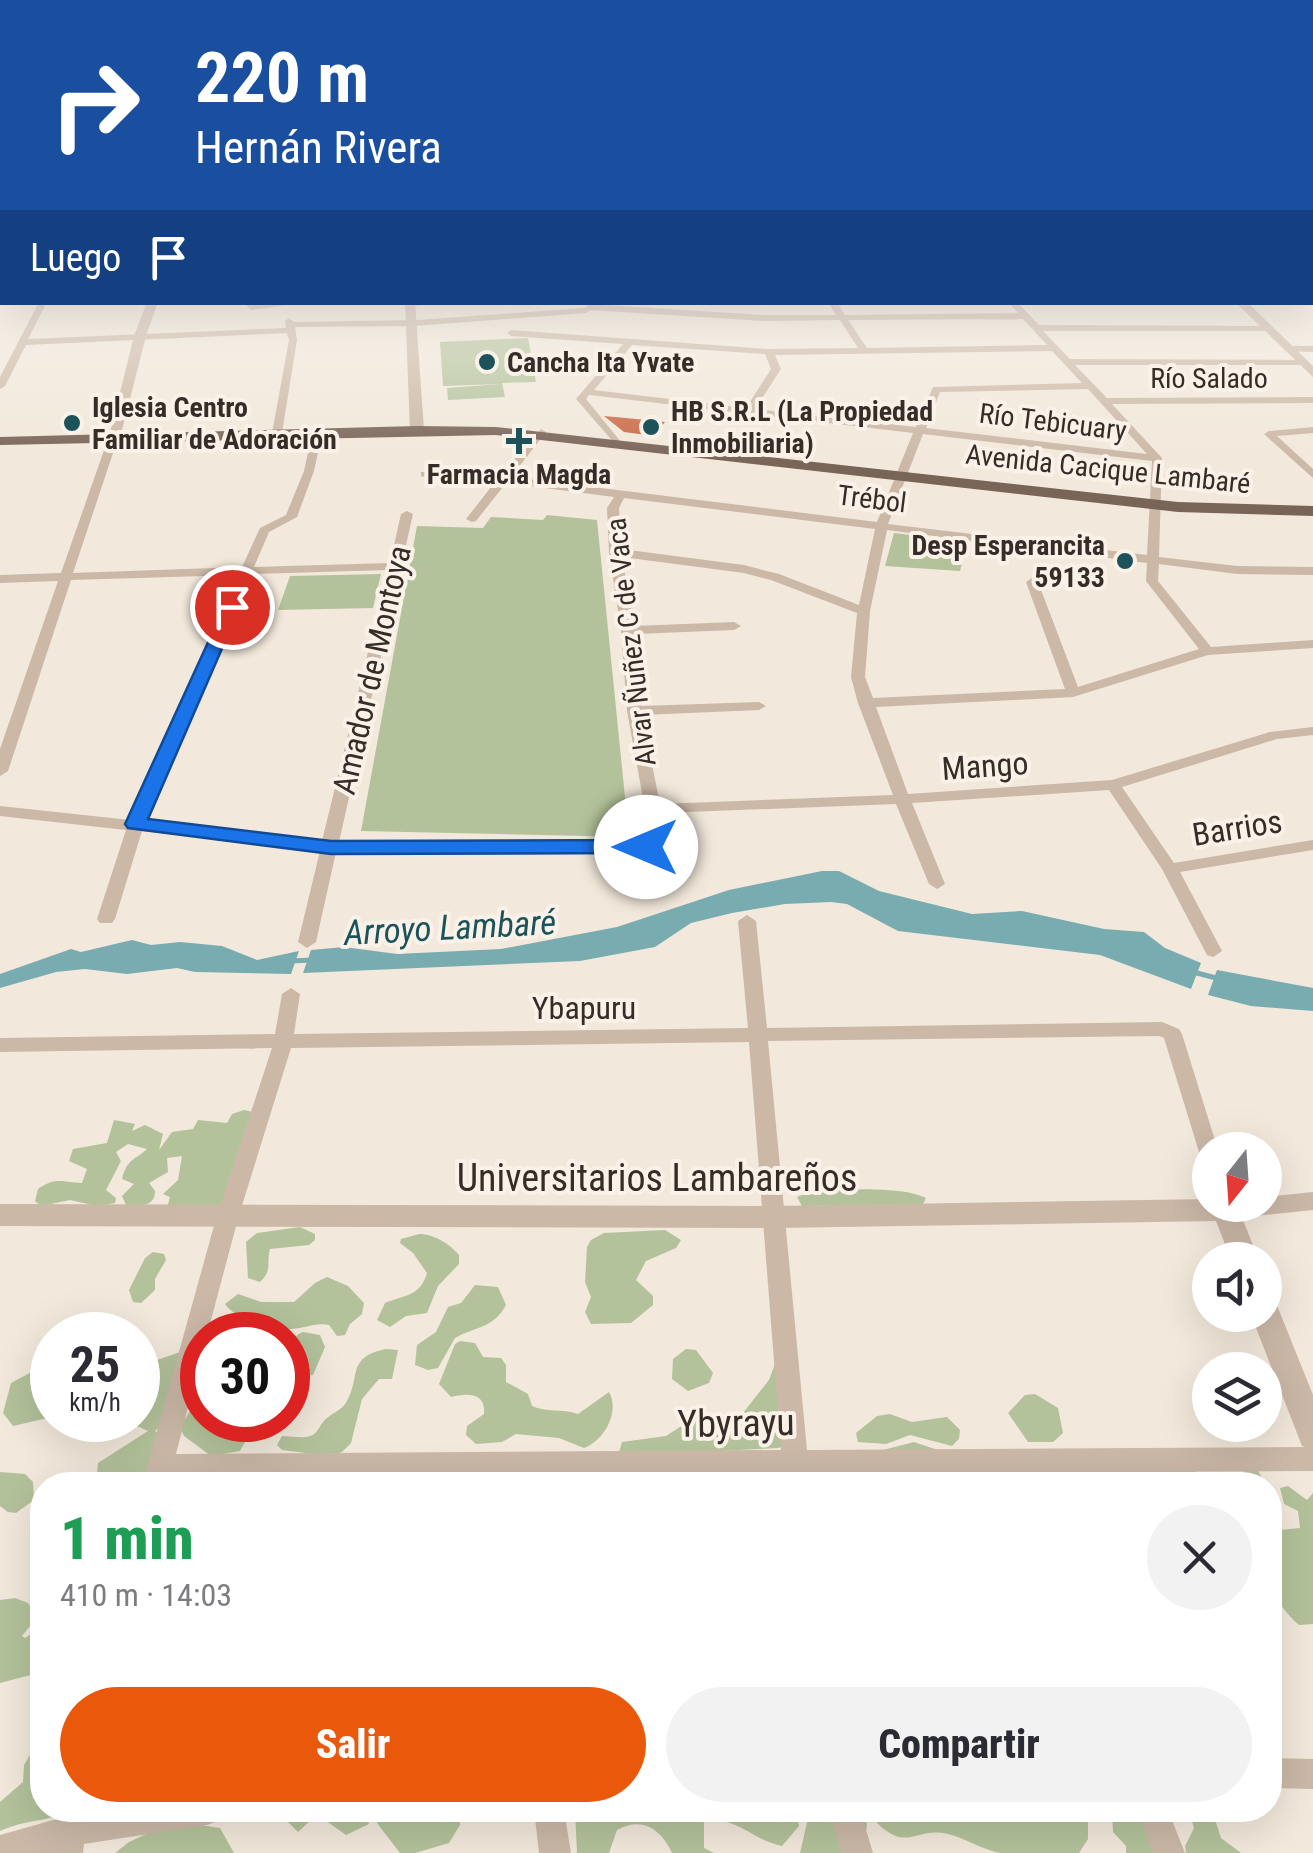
<!DOCTYPE html>
<html lang="es">
<head>
<meta charset="utf-8">
<style>
	body { margin:0; font-family:"Roboto Condensed",sans-serif; background:#f2f2f3; color:#2b2b33; height:100vh; display:flex; flex-direction:column; font-size:38px; white-space:nowrap }
	* { box-sizing:border-box; margin:0 }
	p { font-size:32px; color:#7c7c81 }
	.icon { flex:none; width:55px; height:55px; fill:none; stroke:currentColor; stroke-width:2; stroke-linecap:round; stroke-linejoin:round }
	.map { position:relative; flex:1; overflow:hidden }
	.drawer { position:absolute; left:30px; top:1472px; width:1252px; height:350px; display:flex; flex-direction:column; background:#fff; border-radius:40px; box-shadow:0 10px 40px #0002 }
	.drawer>* { flex:none }
	.top-card { position:absolute; left:0px; top:0px; width:1315px; height:305px; box-shadow:0 10px 40px #0002; background:#1a4fa0; color:#fff; overflow:hidden }
	.needle { width:65px; rotate:197deg }
	.fabs { position:absolute; left:1192px; top:1132px; display:grid; gap:20px }
	.fabs a { display:grid; place-items:center; width:90px; height:90px; border-radius:50%; background:#fff; box-shadow:0 10px 40px #0002; font-size:50px }
	.speed { position:absolute; left:30px; top:1312px; display:flex; gap:20px; font-size:50px; font-weight:700; text-align:center }
	.speed>* { display:grid; place-content:center; width:130px; height:130px; border-radius:50%; background:#fff; box-shadow:0 10px 40px #0002; line-height:1 }
	.speed small { font-size:25px; font-weight:400 }
	.speed .limit { border:15px solid #d22; background:#fff; color:#111 }
	.pin { position:absolute; display:grid; place-items:center; width:85px; height:85px; color:#fff; margin:-42px; border:5px solid #fff; border-radius:50%; box-shadow:0 2px 10px #0007 }
	.me { position:absolute; width:110px; margin:-55px; rotate:270deg; stroke-linejoin:round; filter:drop-shadow(0 0 8px #0008) }
	.turn { display:flex; align-items:center; gap:35px; height:210px; padding:0 30px; font-size:45px }
	.turn .icon { width:130px; height:130px; stroke-width:2.5 }
	.turn b { display:block; font-size:70px; line-height:85px }
	.then { display:flex; align-items:center; height:95px; padding:0 30px; background:#0003; gap:20px; font-size:38px }
	.round { display:grid; place-items:center; flex:none; width:105px; height:105px; border-radius:52px; background:#f2f2f3 }
	.summary { display:flex; align-items:center; justify-content:space-between; height:170px; padding:0 30px }
	h1 { font-size:60px; font-weight:800; line-height:75px; color:#1e9e55 }
	.button { display:flex; gap:20px; margin-top:auto; padding:20px 30px }
	.button a { flex:1; height:115px; border-radius:60px; background:#ea580c; color:#fff; font-size:40px; font-weight:800; line-height:115px; text-align:center }
	.button a+a { background:#f2f2f3; color:#2b2b33 }
	.map>svg:first-child { display:block }
	.green { fill:#b3c29b }
	.water { fill:#79acb0 }
	.lines { fill:none; stroke-linecap:round; stroke-linejoin:round }
	.stream { stroke:#79acb0; stroke-width:5 }
	.building { fill:#c96843 }
	.minor { fill:#cbb8a7; fill-rule:evenodd }
	.tertiary { fill:#cbb8a7; fill-rule:evenodd }
	.primary { fill:#796458; fill-rule:evenodd }
	.route { fill:#1a73e8; stroke:#114b97; stroke-width:2.5 }
	.poi-dot { fill:#1c535a; stroke:#faf2e8; stroke-width:4 }
	.labels { text-anchor:middle; dominant-baseline:central; stroke-width:8; stroke-linejoin:round; paint-order:stroke }
	.far-poi-label { font-size:28px; font-weight:bold; fill:#372d28; stroke:#faf2e8; text-anchor:start }
	.far-street-label { font-size:28px; fill:#372d28; stroke:#faf2e8 }
	.street-label { font-size:32px; fill:#372d28; stroke:#faf2e8 }
	.water-label { font-size:35px; font-style:italic; fill:#1c535a; stroke:#faf2e8 }
	.near-street-label { font-size:38px; fill:#372d28; stroke:#faf2e8 }
</style>
</head>
<body>
<div class="map">
<svg width="1313" height="1853" viewBox="0 0 1313 1853">
	<rect width="100%" height="100%" fill="#f2e8db"/>
	<path class="green" d="M528,338L536,382L502,383L505,397L448,400L447,388L501,384L443,386L440,342Z
		M547,515L597,520L629,837L361,831L417,526L483,528L491,517L543,520Z
		M894,533L967,542L960,571L885,566Z
		M381,574L373,608L278,610L290,576Z
		M244,1110L257,1113L224,1207L167,1208L170,1197L163,1194L178,1180L182,1156L167,1158L168,1172L149,1183L155,1191C155,1208 139,1205 126,1205L122,1196L134,1184L122,1179C127,1158 137,1159 147,1149L128,1144L116,1152L121,1161L106,1190L116,1198L115,1203L97,1206L70,1200L41,1206L35,1201L38,1189C57,1176 63,1183 82,1183L87,1169L69,1161L73,1149L107,1143L114,1120L135,1124L132,1131L145,1125L163,1134L159,1150L172,1132L193,1129L198,1120L227,1123L232,1114Z
		M820,1187C853,1192 898,1185 926,1198L923,1204L802,1206L797,1197Z
		M300,1227L315,1234V1240L309,1245L270,1249C266,1263 273,1270 260,1282L248,1278L246,1242L257,1233Z
		M665,1230L681,1240L676,1248L646,1261L636,1280L653,1296V1305L631,1323L591,1324L585,1312L591,1297L585,1282L587,1247L591,1240L604,1233Z
		M419,1234C434,1234 450,1244 459,1255V1264L438,1286L427,1313L406,1316L390,1327L377,1320L385,1303C404,1295 420,1297 427,1273L413,1253L400,1243L401,1239Z
		M153,1252L164,1254L166,1260L155,1279V1290L141,1303L133,1302L129,1290L145,1258Z
		M327,1277L348,1286L364,1303L362,1314L350,1324L345,1335L337,1336L329,1325C313,1322 302,1330 287,1329C269,1328 235,1319 225,1304L238,1294L261,1302H294L315,1283Z
		M475,1285L498,1287L506,1305C493,1329 476,1326 455,1338L438,1368L428,1370L415,1365L417,1345L436,1332L448,1307L461,1303Z
		M303,1332L320,1335L325,1347L313,1375L289,1379C286,1362 284,1339 303,1332Z
		M460,1341L475,1343L483,1357L501,1358L506,1365V1382L528,1394L532,1406C546,1413 562,1408 578,1414L609,1392C620,1411 605,1440 584,1448L559,1438L516,1434L502,1442L476,1444L466,1435L467,1426L484,1414C486,1392 467,1393 451,1397L439,1384L455,1344Z
		M386,1349L398,1350L392,1379H379L362,1399L351,1443L342,1452L329,1456L282,1450L277,1445L282,1436C290,1436 299,1438 306,1437C316,1436 318,1429 323,1422C330,1413 341,1412 347,1401C361,1377 346,1357 386,1349Z
		M686,1349L696,1350L713,1373L709,1383L688,1391L672,1379L673,1359Z
		M186,1350L162,1424L155,1431L160,1435L153,1481L138,1478L106,1484L97,1473L98,1463L148,1431L135,1425L141,1409L156,1401L152,1392L138,1395V1379H150L157,1360Z
		M52,1361V1417L13,1426L3,1413L11,1383Z
		M775,1364L792,1441L779,1448L618,1456L622,1442L666,1436L700,1414L743,1413L769,1380Z
		M1035,1394L1058,1408L1063,1433L1053,1442H1028L1008,1413L1025,1395Z
		M202,1405V1420H245L249,1435L240,1451L211,1456L184,1436L180,1427L190,1411Z
		M890,1414L912,1422L947,1417L960,1430L959,1439L952,1446L910,1435L886,1444L858,1442L856,1433L877,1416Z
		M914,1442L994,1469L996,1485H846L845,1481H862L883,1450Z
		M1170,1459L1219,1483L1249,1469L1258,1471L1265,1483L1148,1485L1147,1464Z
		M579,1467L596,1480L624,1476L633,1485H493L502,1470Z
		M0,1472L25,1474L33,1482L34,1500L16,1513L8,1512L0,1506Z
		M1288,1486L1307,1500L1313,1493V1624L1299,1625C1266,1595 1270,1574 1270,1531L1300,1528L1298,1511L1284,1504L1280,1488Z
		M15,1598L28,1603L34,1612L31,1625L22,1636L25,1638L42,1627V1672L0,1683V1600Z
		M42,1734V1810H72C49,1822 26,1819 0,1831V1802L23,1782L24,1765Z
		M293,1810H365L369,1824L346,1835L322,1818L310,1821L298,1832L285,1819Z
		M380,1810H460V1825L449,1843L415,1853H400L377,1823Z
		M575,1810H796L799,1826L782,1846C748,1838 744,1820 704,1819V1848L714,1853H672C661,1829 642,1816 617,1830L609,1853H577Z
		M810,1810H861L867,1824L864,1853H800Z
		M879,1810H1094L1088,1812V1839L1079,1853C1053,1853 1024,1853 1000,1853C983,1850 965,1838 948,1834C916,1826 908,1853 877,1823Z
		M1112,1810H1146L1167,1853H1126V1846L1113,1832Z
		M1189,1810H1212L1221,1838L1241,1853H1186L1185,1846L1194,1828Z
		M174,1821L220,1828L234,1853H115L129,1842Z"/>
	<path class="water" d="M822,871H839L879,891L972,914L1022,911L1104,929L1144,932L1165,948L1201,963L1191,989L1100,955L898,931L847,904L831,902L785,904L732,913L691,923L655,947L580,961L303,973L311,950L344,947L397,954L501,949L617,927L729,890Z
		M132,940L151,945L180,942L222,946L257,960L299,951L291,974L195,972L177,968L127,974L85,969L56,972L0,988V974L71,949L81,952Z
		M1217,970L1313,988V1011L1251,1006L1208,995Z"/>
	<g class="lines">
		<path class="stream" d="M290,961L314,960
			M1193,972L1216,978"/>
	</g>
	<path class="building" d="M604,416L647,420L665,422L654,436L624,432Z"/>
	<g class="lines">
		<path class="minor" d="M1312,205H1313V209H1312Z
			M1312,231H1313V235H1312Z
			M0,238H2V242H0Z
			M0,273H2V278H0Z
			M1312,289H1313V293H1312Z
			M39,302H47L28,339L286,328L285,321L289,318L294,322L417,320L585,308L589,304L766,315H836L828,302H837L845,315L1018,313L1008,302H1017L1039,325L1268,326L1265,331H1043L1070,359L1304,360V364L1301,365H1075L1107,398L1313,397V403L1112,404L1162,458L1159,557L1237,566L1313,567V575L1237,574L1159,564L1158,581L1211,647L1313,640V648L1208,655L1073,697L876,707L908,794L1112,780L1270,732L1313,727V735L1277,739L1122,787L1174,863L1313,840V850L1180,872L1222,951L1213,957L1207,955L1162,869L1109,790L912,803L945,884L937,889L929,884L896,804L661,813L658,844L650,849L336,852L316,942L307,948L298,942L320,851L142,831L115,919L112,923H100L97,919L126,830L0,816V806L130,820L238,575L71,580L8,771L0,776V749L58,581L0,583V575L61,573L109,436L118,438L73,573L242,567L260,528L286,515L304,471L313,429L318,426L323,429L314,471L297,517L269,532L254,567L390,563L401,514L407,511L413,514L339,842L642,839L645,809L627,711L621,630L609,552L607,508L614,497L506,483L476,521L472,522L466,519L495,482L425,477L421,476V472L500,476L541,429L546,432L511,477L877,522L913,433L589,395L586,399L621,442L616,445L576,399L623,344L511,336L507,333L511,330L769,349L858,348L840,320L766,321L590,310L586,313L414,326L295,327L297,340L282,433L277,436L272,433L289,340L287,333L26,345L5,386L0,389V377ZM1023,319L1047,345L867,348L848,320ZM632,345L765,354L771,369L746,408L594,390ZM1052,351L1082,383L933,387L916,427L755,409L781,369L775,355ZM1088,389L1147,454L926,428L940,392ZM923,434L1152,461L1147,555L888,524ZM624,498L875,529L859,605L779,574L744,565L621,549L619,508ZM887,530L1147,563L1146,581L1199,649L1078,687L1038,582L1032,578L1026,582L1065,689L873,698L865,677L870,611ZM622,557L744,573L771,580L857,613L851,677L858,703L893,795L660,804L642,715L759,710L766,706L759,702L641,706L635,634L734,630L741,626L734,622L634,626ZM388,570L322,841L145,822L251,574Z
			M243,302H310L251,310Z
			M408,302H433L411,307Z
			M1288,346H1313V352L1285,351Z
			M1313,427V433L1277,436L1313,469V478L1264,434L1269,431Z
			M747,915L756,921L767,1028L1162,1022L1179,1029L1182,1034L1218,1150H1210V1167L1203,1165L1164,1038L1159,1036L768,1041L807,1450L1313,1447V1471L810,1474L811,1485H785L784,1474L170,1478L168,1485H142L217,1215L272,1048L0,1052V1038L275,1034L282,994L291,988L300,994L294,1034L748,1028L738,921ZM749,1042L781,1450L176,1454L202,1353V1335H207L239,1215L291,1048Z
			M1313,1192V1210L1226,1219L1218,1216L1213,1205H1265V1197Z
			M1270,1758L1313,1759V1789L1270,1788Z
			M59,1810H89V1812L222,1810L218,1821L207,1825L84,1844L83,1853H0V1835L57,1819Z
			M534,1810H564L571,1853H539Z
			M830,1810H860L873,1853H841Z
			M1138,1810H1168L1185,1853H1153Z"/>
		<path class="tertiary" d="M1312,261H1313V267H1312Z
			M1312,292H1313V299H1312Z
			M147,302H158L146,336L120,438L108,441L134,336Z
			M405,302H415L424,430L417,434L410,430Z
			M1235,302H1247L1313,366V377Z
			M1210,1199V1205H1237L1259,1260H1231L1216,1221L775,1228L0,1226V1204L775,1206Z
			M1265,1299L1276,1303L1313,1395V1450L1302,1446L1251,1315H1265Z"/>
		<path class="primary" d="M417,426L496,427L1178,502L1313,506V516L1178,512L496,435L0,445V437Z"/>
	</g>
	<linearGradient id="sky" x2="0" y2="1"><stop stop-color="#7bb1d2"/><stop offset="0.44" stop-color="#f9f5ef"/><stop offset="1" stop-color="#f9f5ef" stop-opacity="0"/></linearGradient>
	<rect width="1313" height="463" fill="url(#sky)"/>
	<path class="route" d="M226,603L240,607L148,819L331,841L646,840L656,847L646,853L331,854L128,828L125,824Z"/>
	<g class="poi-dot">
		<circle cx="487" cy="362" r="10"/>
		<circle cx="72" cy="423" r="10"/>
		<circle cx="651" cy="427" r="10"/>
		<path d="M514 426h10v10h10v10h-10v10h-10v-10h-10v-10h10z"/>
		<circle cx="1125" cy="561" r="10"/>
	</g>
	<g class="labels">
		<g class="far-poi-label">
			<text x="507" y="362">Cancha Ita Yvate</text>
			<text x="92" y="407">Iglesia Centro<tspan x="92" dy="32">Familiar de Adoración</tspan></text>
			<text x="671" y="411">HB S.R.L (La Propiedad<tspan x="671" dy="32">Inmobiliaria)</tspan></text>
			<text x="519" y="474" text-anchor="middle">Farmacia Magda</text>
			<text x="1105" y="545" text-anchor="end">Desp Esperancita<tspan x="1105" dy="32">59133</tspan></text>
		</g>
		<g class="far-street-label">
			<text x="1209" y="378">Río Salado</text>
			<text transform="translate(1053 422) rotate(7)">Río Tebicuary</text>
			<text transform="translate(1108 469) rotate(6)">Avenida Cacique Lambaré</text>
			<text transform="translate(872 499) rotate(7)">Trébol</text>
			<text transform="translate(631 642) rotate(-97)">Alvar Ñuñez C de Vaca</text>
		</g>
		<g class="street-label">
			<text transform="translate(372 670) rotate(-77)">Amador de Montoya</text>
			<text transform="translate(985 766) rotate(-4)">Mango</text>
			<text transform="translate(1237 828) rotate(-9)">Barrios</text>
			<text x="584" y="1008">Ybapuru</text>
		</g>
		<g class="water-label">
			<text transform="translate(450 928) rotate(-3)">Arroyo Lambaré</text>
		</g>
		<g class="near-street-label">
			<text x="657" y="1178">Universitarios Lambareños</text>
			<text transform="translate(736 1423) rotate(-1)">Ybyrayu</text>
		</g>
	</g>
</svg>
<div class="fabs">
<a><svg class="needle" viewBox="-14 -14 28 28"><path d="M0-13l5 13h-10z" fill="#e53935"/><path d="M0 13l5-13h-10z" fill="#7c7c81"/></svg></a>
<a><svg class="icon" aria-label="sound" viewBox="0 0 24 24"><path d="M4 9h4l5-4v14l-5-4H4zM17 9q2 3 0 6"/></svg></a>
<a><svg class="icon" aria-label="layers" viewBox="0 0 24 24"><path d="M12 4l9 5-9 5-9-5zM3 14l9 5 9-5"/></svg></a>
</div>
<div class="speed"><div>25<small>km/h</small></div><div class="limit">30</div></div>
<div class="pin" style="left:232px;top:607px;background:#d93025"><svg class="icon" aria-label="arrive" viewBox="0 0 24 24"><path d="M6 21V4h12l-3 4 3 4H6"/></svg></div>
<svg class="me" style="left:646px;top:847px" viewBox="-20 -20 40 40"><circle r="19" fill="#fff"/><path d="M0-13L10 11 0 6-10 11z" fill="#1a73e8"/></svg>
<div class="top-card">
<div class="turn"><svg class="icon" aria-label="right" viewBox="0 0 24 24"><path d="M7 20v-9h11M14 6l5 5-5 5"/></svg><div><b>220 m</b>Hernán Rivera</div></div>
<div class="then">Luego<svg class="icon" aria-label="arrive" viewBox="0 0 24 24"><path d="M6 21V4h12l-3 4 3 4H6"/></svg></div>
</div>
<section class="drawer">
<div class="summary"><div><h1>1 min</h1><p>410 m · 14:03</p></div><a class="round"><svg class="icon" aria-label="close" viewBox="0 0 24 24"><path d="M6 6l12 12M18 6L6 18"/></svg></a></div>
<div class="button"><a>Salir</a><a>Compartir</a></div>
</section>
</div>
</body>
</html>
